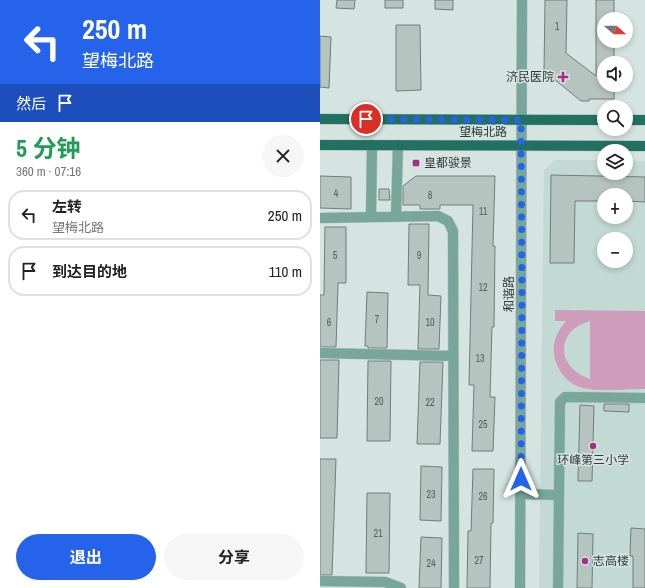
<!DOCTYPE html>
<html lang="zh">
<head>
<meta charset="utf-8">
<style>
	body { margin:0; font-family:"Archivo Narrow","Noto Sans SC",sans-serif; background:#f6f6f6; color:#222; height:100vh; display:flex; flex-direction:column; font-size:15px; white-space:nowrap }
	* { box-sizing:border-box; margin:0 }
	p { font-size:13px; color:#767676 }
	.icon { flex:none; width:22px; height:22px; fill:none; stroke:currentColor; stroke-width:2; stroke-linecap:round; stroke-linejoin:round }
	.map { position:relative; flex:1; overflow:hidden }
	.sheet { display:flex; flex-direction:column; background:#fff; width:320px }
	.sheet>* { flex:none }
	.guide { background:#2563eb; color:#fff; overflow:hidden }
	.needle { width:26px; rotate:110deg }
	.buttons { position:absolute; left:277px; top:12px; display:grid; gap:8px }
	.buttons a { display:grid; place-items:center; width:36px; height:36px; border-radius:50%; background:#fff; box-shadow:0 2px 6px #0003; font-size:20px }
	.pin { position:absolute; display:grid; place-items:center; width:34px; height:34px; color:#fff; margin:-17px; border:2px solid #fff; border-radius:50%; box-shadow:0 1px 4px #0007 }
	.me { position:absolute; width:44px; margin:-22px; rotate:0deg; stroke-linejoin:round; filter:drop-shadow(0 0 3px #0008) }
	.turn { display:flex; align-items:center; gap:14px; height:84px; padding:0 16px; font-size:18px }
	.turn .icon { width:52px; height:52px; stroke-width:2.5 }
	.turn b { display:block; font-size:28px; line-height:34px }
	.then { display:flex; align-items:center; height:38px; padding:0 16px; background:#0003; gap:8px; font-size:15px }
	.round { display:grid; place-items:center; flex:none; width:42px; height:42px; border-radius:21px; background:#f6f6f6 }
	.summary { display:flex; align-items:center; justify-content:space-between; height:68px; padding:0 16px }
	h1 { font-size:24px; font-weight:700; line-height:30px; color:#1e9e55 }
	.button { display:flex; gap:8px; margin-top:auto; padding:8px 16px }
	.button a { flex:1; height:46px; border-radius:24px; background:#2563eb; color:#fff; font-size:16px; font-weight:700; line-height:46px; text-align:center }
	.button a+a { background:#f6f6f6; color:#222 }
	ul { padding:0; list-style:none }
	li { display:flex; align-items:center; gap:12px; height:50px; margin:0 8px 6px; padding:0 8px; border:2px solid #e0e0e0; border-radius:16px }
	li div { flex:1 }
	li b { display:block; font-size:15px }
	li em { font-style:normal }
	main { display:flex; flex:1; min-height:0 }
	.map>svg:first-child { display:block }
	.built { fill:#c2dad3; fill-rule:evenodd }
	.green { fill:#ce9dbc; fill-rule:evenodd }
	.building { fill:#b6c4c0; stroke:#707d79 }
	.lines { fill:none; stroke-linecap:round; stroke-linejoin:round }
	.minor-casing { stroke:#b5c2bf; stroke-width:11 }
	.major-casing { stroke:#b5c2bf; stroke-width:11 }
	.minor { stroke:#78a69a; stroke-width:10 }
	.major { stroke:#217061; stroke-width:10 }
	.route { stroke:#2563eb; stroke-width:7; stroke-dasharray:0 12.6 }
	.poi-dot { fill:#a52d84; stroke:#d5e4e0; stroke-width:1.5 }
	.labels { text-anchor:middle; dominant-baseline:central; stroke-width:3; stroke-linejoin:round; paint-order:stroke }
	.number-label { font-size:10px; fill:#555d5b }
	.poi-label { font-size:12px; fill:#353b39; stroke:#d5e4e0; text-anchor:start }
	.street-label { font-size:12px; fill:#353b39; stroke:#d5e4e0 }
</style>
</head>
<body>
<main>
<section class="sheet">
<div class="guide">
<div class="turn"><svg class="icon" aria-label="left" viewBox="0 0 24 24"><path d="M17 20v-9H6M10 6l-5 5 5 5"/></svg><div><b>250 m</b>望梅北路</div></div>
<div class="then">然后<svg class="icon" aria-label="arrive" viewBox="0 0 24 24"><path d="M6 21V4h12l-3 4 3 4H6"/></svg></div>
</div>
<div class="summary"><div><h1>5 分钟</h1><p>360 m · 07:16</p></div><a class="round"><svg class="icon" aria-label="close" viewBox="0 0 24 24"><path d="M6 6l12 12M18 6L6 18"/></svg></a></div>
<ul>
<li><svg class="icon" aria-label="left" viewBox="0 0 24 24"><path d="M17 20v-9H6M10 6l-5 5 5 5"/></svg><div><b>左转</b><p>望梅北路</p></div><em>250 m</em></li>
<li><svg class="icon" aria-label="arrive" viewBox="0 0 24 24"><path d="M6 21V4h12l-3 4 3 4H6"/></svg><div><b>到达目的地</b></div><em>110 m</em></li>
</ul>
<div class="button"><a>退出</a><a>分享</a></div>
</section>
<div class="map">
<svg width="325" height="588" viewBox="0 0 325 588">
	<rect width="100%" height="100%" fill="#d5e4e0"/>
	<path class="built" d="M235,160H284V173H306V161H325V588H219L224,170ZM284,195H306V217H284ZM284,239H306V261H284Z"/>
	<path class="green" d="M235,310L325,311V389C308,389 279,392 263,388C242,383 228,357 236,337C238,331 242,326 246,321H235ZM270,321V379C250,372 236,354 249,334C254,327 262,324 270,321Z"/>
	<path class="building" d="M17,0H35L34,9L16,8Z
		M65,0H83V8H65Z
		M115,0H133V10L115,9Z
		M225,0H247L246,53L276,76V0H294V19H284V41H294V63H284V85H294V99H269V101H261L224,71Z
		M76,25H100L101,90L76,91Z
		M0,36L11,37L9,88L0,87Z
		M231,175L325,177V202L306,201V195H284V201H255L254,263H230Z
		M0,176L31,177V209L0,208Z
		M96,176H175L173,246H175L174,327H172L170,397H175L173,451H152L154,385H149L153,205H120V209H100V205H83V186Z
		M59,189H69L70,200H59Z
		M89,224H109L108,295L121,296L119,349H98L100,285H88Z
		M5,227H26V283H18L16,347H0V295H4Z
		M47,292L68,293L67,348H48V346H45Z
		M0,360H19L17,438H0Z
		M48,361H71L70,441H47Z
		M100,362H123L120,444H97Z
		M284,404H309V412L284,411Z
		M260,405L274,406L272,481H258Z
		M0,459H16L12,575H0Z
		M101,466L122,467L121,521L100,520Z
		M153,469H174L173,523H171L170,588H147L148,531H151Z
		M47,493H70L69,573H46Z
		M311,528L325,529V588H313V556H310Z
		M258,533L273,534L272,588H257Z
		M101,537L122,538L121,588H99Z"/>
	<g class="lines">
		<defs>
			<path id="minor" d="M51,217L52,145
				M76,217L78,145
				M0,218L118,216L128,221L133,231L134,588
				M0,353L133,356
				M201,494L239,495
				M0,581L65,582L81,588
				M200,588L202,0
				M238,588L240,402L245,397L325,398"/>
			<path id="major" d="M0,119L284,120
				M306,120H325
				M0,145L325,146"/>
		</defs>
		<use href="#minor" class="minor-casing"/>
		<use href="#major" class="major-casing"/>
		<use href="#minor" class="minor"/>
		<use href="#major" class="major"/>
	</g>
	<g class="lines">
		<path class="route" d="M46,119L201,120L202,293L201,479"/>
	</g>
	<g class="poi-dot">
		<path d="M241 71h4v4h4v4h-4v4h-4v-4h-4v-4h4z"/>
		<rect x="92" y="159" width="8" height="8" rx="2"/>
		<circle cx="273" cy="446" r="4"/>
		<circle cx="265" cy="561" r="4"/>
	</g>
	<g class="labels">
		<g class="number-label">
			<text x="237" y="26">1</text>
			<text x="16" y="193">4</text>
			<text x="110" y="195">8</text>
			<text x="163" y="211">11</text>
			<text x="15" y="255">5</text>
			<text x="99" y="255">9</text>
			<text x="163" y="287">12</text>
			<text x="57" y="319">7</text>
			<text x="9" y="322">6</text>
			<text x="110" y="322">10</text>
			<text x="160" y="358">13</text>
			<text x="59" y="401">20</text>
			<text x="110" y="402">22</text>
			<text x="163" y="424">25</text>
			<text x="111" y="494">23</text>
			<text x="163" y="496">26</text>
			<text x="58" y="533">21</text>
			<text x="159" y="560">27</text>
			<text x="111" y="563">24</text>
		</g>
		<g class="poi-label">
			<text x="234" y="77" text-anchor="end">济民医院</text>
			<text x="104" y="163">皇都骏景</text>
			<text x="273" y="460" text-anchor="middle">环峰第三小学</text>
			<text x="273" y="561">志高楼</text>
		</g>
		<g class="street-label">
			<text x="163" y="132">望梅北路</text>
			<text transform="translate(189 294) rotate(-90)">和谐路</text>
		</g>
	</g>
</svg>
<div class="buttons">
<a><svg class="needle" viewBox="-14 -14 28 28"><path d="M0-13l5 13h-10z" fill="#e53935"/><path d="M0 13l5-13h-10z" fill="#767676"/></svg></a>
<a><svg class="icon" aria-label="sound" viewBox="0 0 24 24"><path d="M4 9h4l5-4v14l-5-4H4zM17 9q2 3 0 6"/></svg></a>
<a><svg class="icon" aria-label="search" viewBox="0 0 24 24"><circle cx="10" cy="10" r="6"/><path d="M15 15l6 6"/></svg></a>
<a><svg class="icon" aria-label="layers" viewBox="0 0 24 24"><path d="M12 4l9 5-9 5-9-5zM3 14l9 5 9-5"/></svg></a>
<a>+</a>
<a>−</a>
</div>
<div class="pin" style="left:46px;top:119px;background:#d93025"><svg class="icon" aria-label="arrive" viewBox="0 0 24 24"><path d="M6 21V4h12l-3 4 3 4H6"/></svg></div>
<svg class="me" style="left:201px;top:479px" viewBox="-20 -20 40 40"><path d="M0-17L14 15 0 8-14 15z" fill="#2563eb" stroke="#fff" stroke-width="4"/></svg>
</div>
</main>
</body>
</html>
